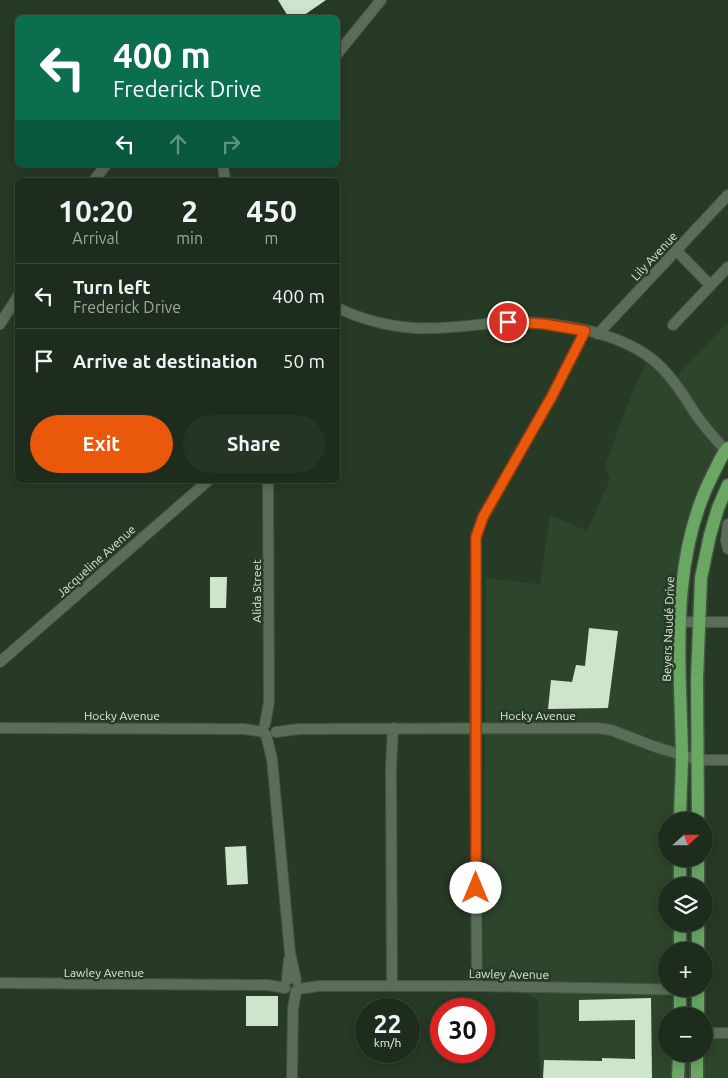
<!DOCTYPE html>
<html lang="en">
<head>
<meta charset="utf-8">
<style>
	body { margin:0; font-family:Ubuntu,sans-serif; background:#253425; color:#f1f3f6; height:100vh; display:flex; flex-direction:column; font-size:19px; white-space:nowrap }
	* { box-sizing:border-box; margin:0 }
	p { font-size:16px; color:#a0a7a3 }
	.icon { flex:none; width:28px; height:28px; fill:none; stroke:currentColor; stroke-width:2; stroke-linecap:round; stroke-linejoin:round }
	.map { position:relative; flex:1; overflow:hidden }
	.sheet { position:absolute; left:15px; top:178px; width:325px; height:305px; display:flex; flex-direction:column; background:#1d2c1c; border-radius:8px; box-shadow:0 2px 12px #0003,0 0 0 1px #3b483b }
	.sheet>* { flex:none }
	.banner { position:absolute; left:15px; top:15px; width:325px; height:152px; border-radius:8px; box-shadow:0 2px 12px #0003,0 0 0 1px #3b483b; background:#0b6e4f; color:#fff; overflow:hidden }
	.needle { width:32px; rotate:69deg }
	.tools { position:absolute; left:658px; top:812px; display:grid; gap:10px }
	.tools a { display:grid; place-items:center; width:55px; height:55px; border-radius:50%; background:#1d2c1c; box-shadow:0 2px 12px #0003,0 0 0 1px #3b483b; font-size:25px }
	.speed { position:absolute; left:355px; top:998px; display:flex; gap:10px; font-size:25px; font-weight:700; text-align:center }
	.speed>* { display:grid; place-content:center; width:65px; height:65px; border-radius:50%; background:#1d2c1c; box-shadow:0 2px 12px #0003,0 0 0 1px #3b483b; line-height:1 }
	.speed small { font-size:12px; font-weight:400 }
	.speed .limit { border:8px solid #d22; background:#fff; color:#111 }
	.pin { position:absolute; display:grid; place-items:center; width:42px; height:42px; color:#fff; margin:-21px; border:2px solid #fff; border-radius:50%; box-shadow:0 1px 5px #0007 }
	.me { position:absolute; width:55px; margin:-28px; rotate:0deg; stroke-linejoin:round; filter:drop-shadow(0 0 4px #0008) }
	.turn { display:flex; align-items:center; gap:18px; height:105px; padding:0 15px; font-size:22px }
	.turn .icon { width:65px; height:65px; stroke-width:2.5 }
	.turn b { display:block; font-size:35px; line-height:42px }
	.lanes { display:flex; align-items:center; height:48px; padding:0 15px; background:#0003; justify-content:center; gap:25px; direction:ltr }
	.lanes .off { opacity:.35 }
	.eta { display:flex; justify-content:space-evenly; align-items:center; height:85px; text-align:center }
	.eta b { font-size:30px; font-weight:600; line-height:35px }
	.action { display:flex; gap:10px; margin-top:auto; padding:10px 15px }
	.action a { flex:1; height:58px; border-radius:30px; background:#ea580c; color:#fff; font-size:20px; font-weight:600; line-height:58px; text-align:center }
	.action a+a { background:#253425; color:#f1f3f6 }
	ul { padding:0; list-style:none }
	li { display:flex; align-items:center; gap:15px; height:65px; padding:0 15px; border-top:1px solid #3b483b }
	li div { flex:1 }
	li b { display:block; font-size:19px }
	li em { font-style:normal }
	.map>svg:first-child { display:block }
	.built { fill:#2d452b }
	.building { fill:#cee5cc }
	.lines { fill:none; stroke-linecap:round; stroke-linejoin:round }
	.minor-casing { stroke:#445443; stroke-width:12 }
	.major-casing { stroke:#445443; stroke-width:15 }
	.minor { stroke:#5a6e57; stroke-width:10 }
	.major { stroke:#69a763; stroke-width:12 }
	.route-casing { stroke:#983908; stroke-width:12 }
	.route { stroke:#ea580c; stroke-width:9 }
	.labels { text-anchor:middle; dominant-baseline:central; stroke-width:5; stroke-linejoin:round; paint-order:stroke }
	.street-label { font-size:12px; fill:#dbe6d9; stroke:#273a25 }
</style>
</head>
<body>
<div class="map">
<svg width="728" height="1078" viewBox="0 0 728 1078">
	<rect width="100%" height="100%" fill="#273a25"/>
	<path class="built" d="M728,322V441L718,452L696,497L684,528L674,582L676,821H666V859H677V886H666V924H677L678,951H666V989H678L679,1016H666V1054H704V1034H728V1078H540L538,1000L483,971L486,578L540,584L550,515L587,531L610,479L605,465L627,406L649,355L676,377Z"/>
	<path class="building" d="M278,0H326L300,18H289Z
		M210,577H227L226,608H210Z
		M589,628L618,631L608,708L548,709L551,680L572,682L576,665L585,666Z
		M246,846L248,884L227,885L225,847Z
		M246,996H278V1026H246Z
		M651,998L652,1078H543L544,1060L602,1061V1058L635,1059V1020L579,1021V1000Z"/>
	<g class="lines">
		<defs>
			<path id="minor" d="M338,53L381,0
				M223,165L225,180
				M94,180L106,165
				M676,250L710,285
				M338,308C360,319 389,326 414,328C446,330 477,324 508,322C554,321 616,331 652,359C672,375 685,398 699,419C708,431 718,442 728,453
				M0,324L18,296
				M673,325L728,267
				M598,334L728,195
				M728,524L726,540L728,549
				M680,622H728
				M0,662L209,480
				M265,724L269,702L268,480
				M0,728L244,729L264,732
				M276,732L299,729L596,728L611,730L653,746L698,760H728
				M266,735L272,759L290,953L296,980
				M287,980L289,959
				M0,983L268,985L285,988
				M392,986L391,768L393,728
				M477,986L475,728L476,537L483,517L552,396L585,331
				M298,989L319,986H477L698,990
				M704,1033H728
				M292,1078L293,1009L296,991"/>
			<path id="major" d="M680,821C680,799 682,776 682,753C680,660 669,559 713,474C718,465 721,455 728,448
				M698,821L697,679L701,578L710,535L718,508L728,485
				M680,859V886
				M698,886V859
				M680,924V951
				M698,924V951
				M698,989V1016
				M680,1016V989
				M678,1078L679,1054
				M697,1078V1054"/>
		</defs>
		<use href="#minor" class="minor-casing"/>
		<use href="#major" class="major-casing"/>
		<use href="#minor" class="minor"/>
		<use href="#major" class="major"/>
	</g>
	<g class="lines">
		<defs>
			<path id="route" d="M476,888V537L483,517L552,396L585,331L544,324L508,322"/>
		</defs>
		<use href="#route" class="route-casing"/>
		<use href="#route" class="route"/>
	</g>
	<g class="labels">
		<g class="street-label">
			<text transform="translate(654 256) rotate(-47)">Lily Avenue</text>
			<text transform="translate(96 561) rotate(-42)">Jacqueline Avenue</text>
			<text transform="translate(256 591) rotate(-90)">Alida Street</text>
			<text transform="translate(668 629) rotate(-88)">Beyers Naudé Drive</text>
			<text x="122" y="715">Hocky Avenue</text>
			<text x="538" y="715">Hocky Avenue</text>
			<text x="104" y="972">Lawley Avenue</text>
			<text transform="translate(509 974) rotate(1)">Lawley Avenue</text>
		</g>
	</g>
</svg>
<div class="tools">
<a><svg class="needle" viewBox="-14 -14 28 28"><path d="M0-13l5 13h-10z" fill="#e53935"/><path d="M0 13l5-13h-10z" fill="#a0a7a3"/></svg></a>
<a><svg class="icon" aria-label="layers" viewBox="0 0 24 24"><path d="M12 4l9 5-9 5-9-5zM3 14l9 5 9-5"/></svg></a>
<a>+</a>
<a>−</a>
</div>
<div class="speed"><div>22<small>km/h</small></div><div class="limit">30</div></div>
<div class="pin" style="left:508px;top:322px;background:#d93025"><svg class="icon" aria-label="arrive" viewBox="0 0 24 24"><path d="M6 21V4h12l-3 4 3 4H6"/></svg></div>
<svg class="me" style="left:476px;top:888px" viewBox="-20 -20 40 40"><circle r="19" fill="#fff"/><path d="M0-13L10 11 0 6-10 11z" fill="#ea580c"/></svg>
<div class="banner">
<div class="turn"><svg class="icon" aria-label="left" viewBox="0 0 24 24"><path d="M17 20v-9H6M10 6l-5 5 5 5"/></svg><div><b>400 m</b>Frederick Drive</div></div>
<div class="lanes"><svg class="icon" aria-label="left" viewBox="0 0 24 24"><path d="M17 20v-9H6M10 6l-5 5 5 5"/></svg><svg class="icon off" aria-label="ahead" viewBox="0 0 24 24"><path d="M12 20V5M6 11l6-6 6 6"/></svg><svg class="icon off" aria-label="right" viewBox="0 0 24 24"><path d="M7 20v-9h11M14 6l5 5-5 5"/></svg></div>
</div>
<section class="sheet">
<div class="eta">
<div><b>10:20</b><p>Arrival</p></div>
<div><b>2</b><p>min</p></div>
<div><b>450</b><p>m</p></div>
</div>
<ul>
<li><svg class="icon" aria-label="left" viewBox="0 0 24 24"><path d="M17 20v-9H6M10 6l-5 5 5 5"/></svg><div><b>Turn left</b><p>Frederick Drive</p></div><em>400 m</em></li>
<li><svg class="icon" aria-label="arrive" viewBox="0 0 24 24"><path d="M6 21V4h12l-3 4 3 4H6"/></svg><div><b>Arrive at destination</b></div><em>50 m</em></li>
</ul>
<div class="action"><a>Exit</a><a>Share</a></div>
</section>
</div>
</body>
</html>
